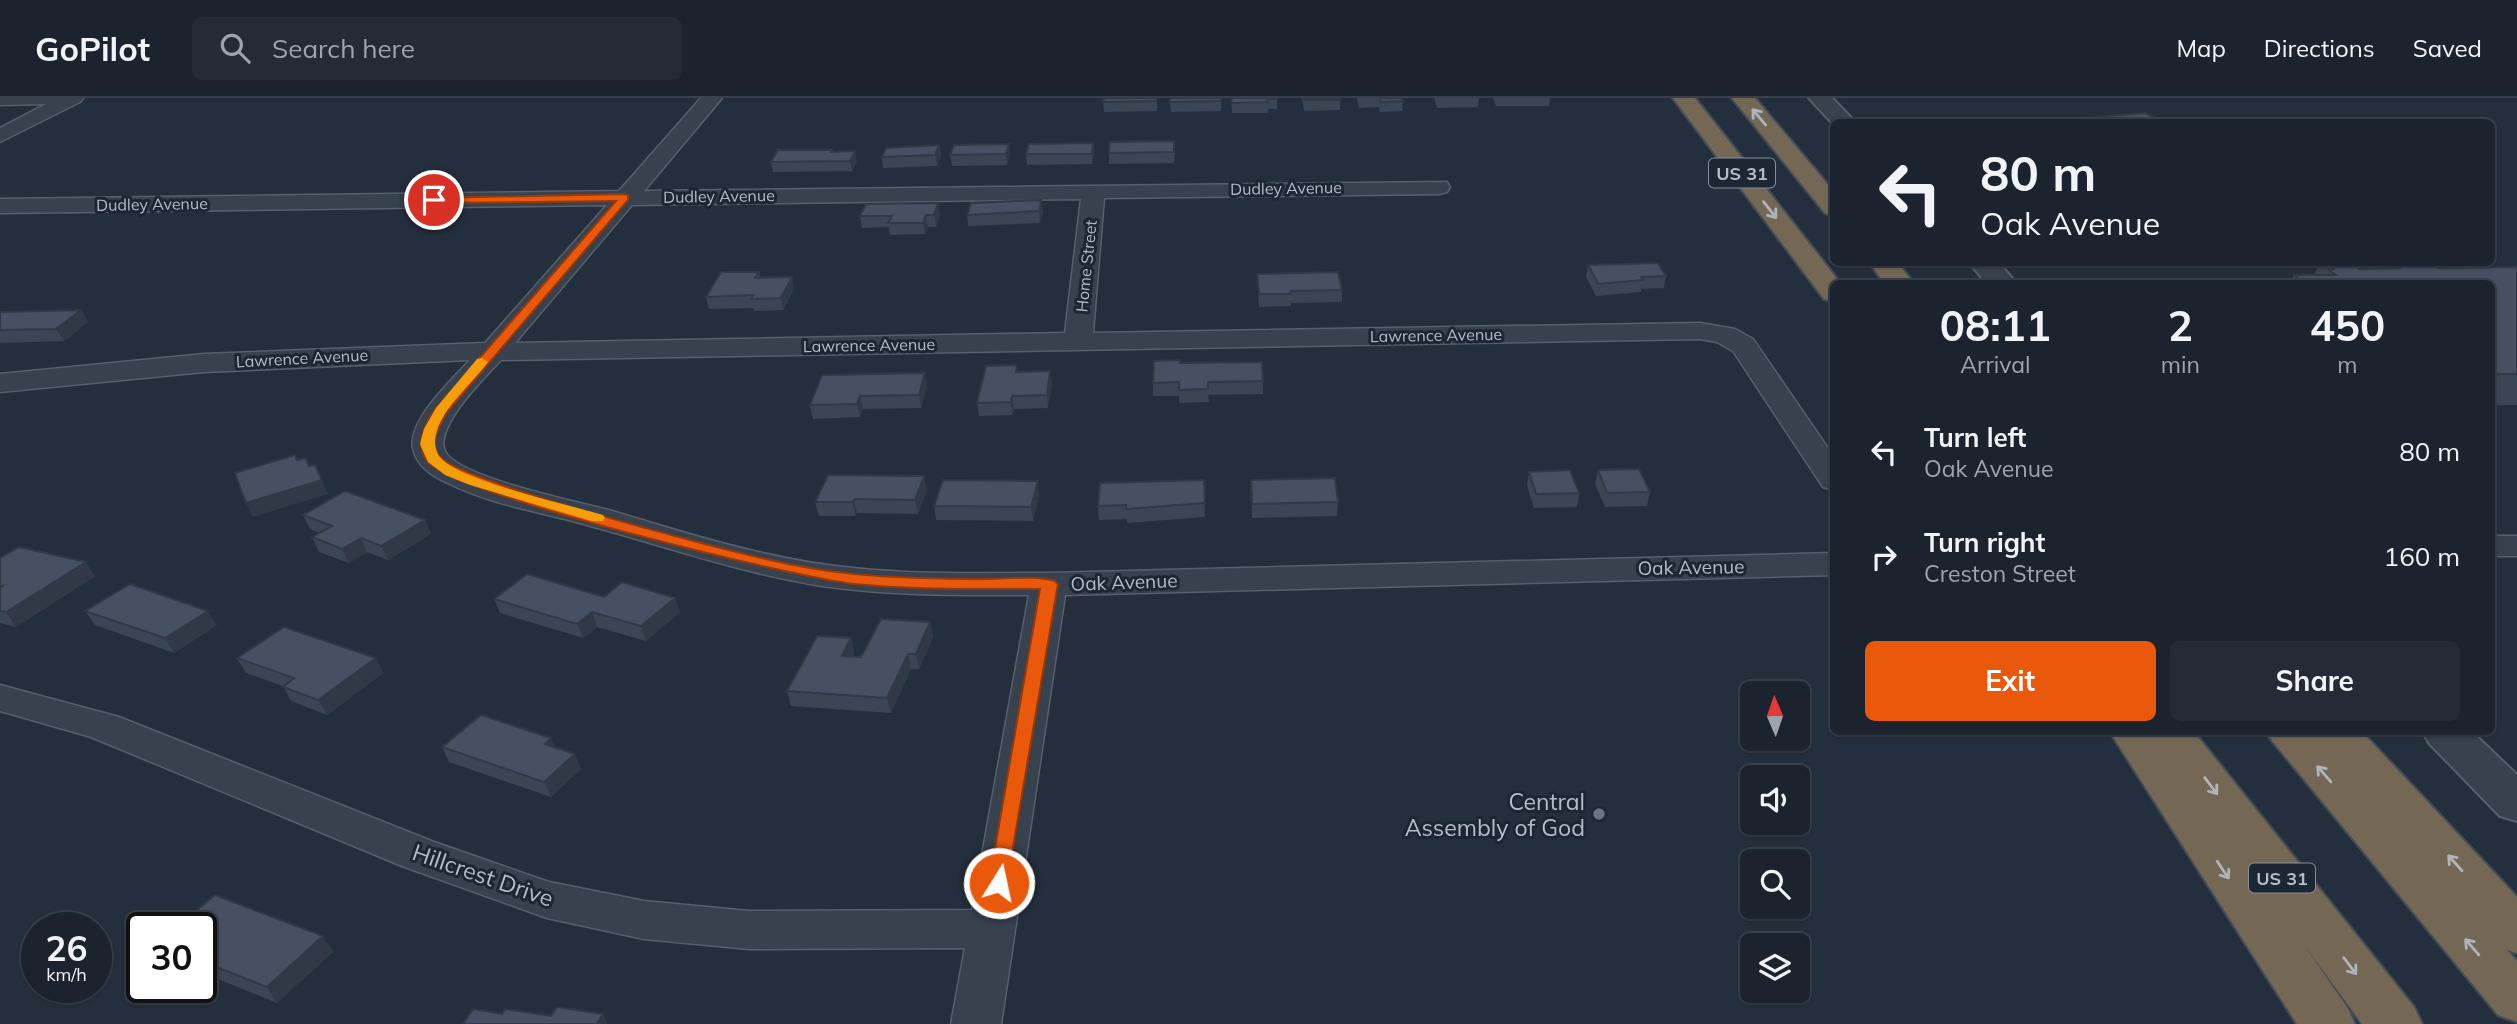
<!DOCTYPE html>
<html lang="en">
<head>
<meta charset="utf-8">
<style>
	body { margin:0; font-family:Mulish,sans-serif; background:#242b36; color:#f1f3f6; height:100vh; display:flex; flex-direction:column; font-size:26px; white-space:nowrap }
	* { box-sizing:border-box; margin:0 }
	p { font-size:23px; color:#a0a4aa }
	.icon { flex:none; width:38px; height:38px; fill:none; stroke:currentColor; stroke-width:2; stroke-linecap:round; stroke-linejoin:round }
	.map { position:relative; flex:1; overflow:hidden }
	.sheet { position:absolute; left:1830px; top:182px; width:665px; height:455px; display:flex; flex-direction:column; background:#1b232e; border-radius:10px; box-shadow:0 2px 5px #0004,0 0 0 2px #39404a }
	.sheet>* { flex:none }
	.banner { position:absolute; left:1830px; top:21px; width:665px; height:147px; border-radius:10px; box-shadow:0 2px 5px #0004,0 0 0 2px #39404a; background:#1b232e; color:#f1f3f6; overflow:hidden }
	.needle { width:46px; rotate:358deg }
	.fabs { position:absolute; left:1740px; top:583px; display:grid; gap:14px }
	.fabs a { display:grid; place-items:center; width:70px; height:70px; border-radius:10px; background:#1b232e; box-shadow:0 2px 5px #0004,0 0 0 2px #39404a; font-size:35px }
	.speed { position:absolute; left:21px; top:814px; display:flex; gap:14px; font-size:35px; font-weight:700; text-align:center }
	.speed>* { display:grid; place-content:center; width:91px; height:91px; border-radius:50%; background:#1b232e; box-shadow:0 2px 5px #0004,0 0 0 2px #39404a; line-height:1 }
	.speed small { font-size:18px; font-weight:400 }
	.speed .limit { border:4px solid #111; border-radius:10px; background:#fff; color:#111 }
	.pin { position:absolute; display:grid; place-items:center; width:60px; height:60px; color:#fff; margin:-30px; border:4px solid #fff; border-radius:50%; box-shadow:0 2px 7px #0007 }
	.me { position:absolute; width:77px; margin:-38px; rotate:10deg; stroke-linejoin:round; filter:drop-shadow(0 0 5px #0008) }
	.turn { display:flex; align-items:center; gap:24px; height:147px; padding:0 35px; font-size:32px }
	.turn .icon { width:91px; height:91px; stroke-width:2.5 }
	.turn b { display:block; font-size:49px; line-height:60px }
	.eta { display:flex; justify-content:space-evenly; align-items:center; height:119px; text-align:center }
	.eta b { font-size:42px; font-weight:700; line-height:49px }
	.primary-button { display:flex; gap:14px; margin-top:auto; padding:14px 35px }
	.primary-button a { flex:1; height:80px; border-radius:10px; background:#ea580c; color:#fff; font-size:28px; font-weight:700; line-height:80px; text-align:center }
	.primary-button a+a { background:#242b36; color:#f1f3f6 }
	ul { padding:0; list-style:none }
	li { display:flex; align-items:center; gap:21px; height:105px; padding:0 35px }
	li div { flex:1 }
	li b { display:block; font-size:26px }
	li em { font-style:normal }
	header { display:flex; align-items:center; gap:42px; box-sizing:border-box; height:98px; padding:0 35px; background:#1b232e; border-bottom:2px solid #39404a }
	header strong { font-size:33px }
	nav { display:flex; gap:38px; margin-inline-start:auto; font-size:24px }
	.search { width:490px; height:63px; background:#242b36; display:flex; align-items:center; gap:18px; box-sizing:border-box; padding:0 24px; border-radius:10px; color:#a0a4aa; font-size:26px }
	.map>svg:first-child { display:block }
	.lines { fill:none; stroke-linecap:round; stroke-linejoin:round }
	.minor-casing { stroke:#565f6c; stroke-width:3 }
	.tertiary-casing { stroke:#565f6c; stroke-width:4 }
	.motorway-casing { stroke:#434c59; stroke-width:4 }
	.minor { fill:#38414e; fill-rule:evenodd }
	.tertiary { fill:#38414e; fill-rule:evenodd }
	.motorway { fill:#746855; fill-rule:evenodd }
	.wall { fill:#3b4654 }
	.shaded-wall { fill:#303945 }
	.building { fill:#455162; stroke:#303945; stroke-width:2 }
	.oneway { stroke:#aeb4bd }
	.route { fill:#ea580c; stroke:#983908; stroke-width:2 }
	.slow { fill:#f59e0b }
	.worship-dot { fill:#6b7280; stroke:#1d2633; stroke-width:2.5 }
	.labels { text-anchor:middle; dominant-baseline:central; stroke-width:6; stroke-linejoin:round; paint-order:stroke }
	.far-street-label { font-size:16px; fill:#b4bcc9; stroke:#1d2633 }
	.shield { fill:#1d2633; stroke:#878f9c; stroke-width:2 }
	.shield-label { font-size:18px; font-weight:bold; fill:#b4bcc9 }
	.street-label { font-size:19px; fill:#b4bcc9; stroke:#1d2633 }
	.near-poi-label { font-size:23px; fill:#b4bcc9; stroke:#1d2633; text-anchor:end }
	.near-street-label { font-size:23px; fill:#b4bcc9; stroke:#1d2633 }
</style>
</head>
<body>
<header>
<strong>GoPilot</strong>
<div class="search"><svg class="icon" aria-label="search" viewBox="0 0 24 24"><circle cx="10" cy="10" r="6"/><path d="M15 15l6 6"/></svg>Search here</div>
<nav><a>Map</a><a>Directions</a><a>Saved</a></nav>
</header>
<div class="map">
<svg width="2517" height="926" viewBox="0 0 2517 926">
	<rect width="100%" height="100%" fill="#242f3e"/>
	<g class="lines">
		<defs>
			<path id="minor" d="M0,0H83L80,4L0,44V30L46,6L0,7Z
				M701,0H722L644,93L1447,84L1450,89L1447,94L1439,96L1104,100L1093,235L1700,225L1735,231L1753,241L1834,359V392L1823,389L1733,253L1717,244L1700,241L501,262C485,279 434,329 445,353C457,380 581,404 612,413C659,427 706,442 754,453C787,461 820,467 853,470C918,477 984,475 1049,475L1834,455V477L1065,497L1001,926H951L965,850L749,851L644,841L547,820L402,768L91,639L0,613V587L119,619L434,744L549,784L644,803L749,813L972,812L1029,497C960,497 891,498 822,488C740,475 661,447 580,425C536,413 489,406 448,385C434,379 419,370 414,354C403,326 453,281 470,262L204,274L0,294V276L204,256L485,245L607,107L0,115V101L619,93ZM1081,101L1065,235L515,245L632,107Z
				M2492,438H2517V458H2492Z"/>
			<path id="tertiary" d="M1809,0H1832L1855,24H1834V27Z
				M1969,164H1998L2017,186H1987Z
				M2423,634H2472L2517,677V723L2500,718L2429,645Z"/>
			<path id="motorway" d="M1673,0H1695L1841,186H1834V204L1824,201Z
				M1732,0H1755L1834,94V118L1825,115Z
				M1869,164H1897L1914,186H1885Z
				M2110,634H2194L2414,909L2422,926H2362L2302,844L2347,909L2355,926H2297Z
				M2265,634H2312L2316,637L2314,634H2362L2517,799V855L2507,852L2517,863V924L2498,917Z"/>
		</defs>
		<use href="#minor" class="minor-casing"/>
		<use href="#tertiary" class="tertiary-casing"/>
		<use href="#motorway" class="motorway-casing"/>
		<use href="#minor" class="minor"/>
		<use href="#tertiary" class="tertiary"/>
		<use href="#motorway" class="motorway"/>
	</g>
	<path class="wall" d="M1157,0V13L1104,14L1103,4Z
		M1170,0H1221V13L1171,14Z
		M1231,0H1277V11H1268V15H1232Z
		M1302,0H1340V12L1304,13Z
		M1357,0H1401L1403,3L1402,13L1380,14L1379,9L1359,10Z
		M1434,0H1479L1478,9L1437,10Z
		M1493,0H1550L1549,8H1496Z
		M1093,45L1094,55L1092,66L1027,67L1026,56Z
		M1009,46L1010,57L1007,67L952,68L950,57Z
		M939,47L941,57L937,68L883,70L882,59Z
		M832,54L857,64L852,73L773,74L771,64Z
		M1175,54L1174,65L1109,66V55Z
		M938,105L940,116L936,129H928L925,136L890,137L889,129L862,130L860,118Z
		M1043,113L1040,125L968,128L967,117Z
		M2367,164H2429L2439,170L2517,169V307H2492V186H2290L2294,177H2314L2319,167L2364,171Z
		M1588,167L1666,178L1664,190L1641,191V194L1596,198L1586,179Z
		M759,174L760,180L792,179L794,191L783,212L754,213L753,210L709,211L706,199Z
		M1257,176L1342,192V204L1291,205V208L1259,209Z
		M81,212L88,224L64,243L0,245V214Z
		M1180,265L1263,283V296L1208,297L1209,304L1179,305V298H1153V285Z
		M1017,267L1018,274L1052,286L1048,310L1014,311L1012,317L979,318L977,305Z
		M822,277L927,288L921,310L863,311L860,319L813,321L810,307Z
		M1598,372L1650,394L1647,408L1605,409L1595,386Z
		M1529,374L1579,395L1577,409L1534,410L1527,387Z
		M1204,382L1205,419L1127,425V421L1099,422L1098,408Z
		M1251,382L1338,404L1337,418L1252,420Z
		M927,392L918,416L857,415L855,418H819L815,404Z
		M1039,397L1033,423L936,422L934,408Z
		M303,417L425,422L431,436L388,462L367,454L349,465L319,454L312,439L320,435L310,431Z
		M0,460L95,478L16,529L0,525Z
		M604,499L675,500L680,514L646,543L597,529L583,540L500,515L494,501Z
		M85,513L217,527L174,555L95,527Z
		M930,524L933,539L919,571H911L891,615L791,608L787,593L851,540L854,555L852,559H861Z
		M237,560H376L383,575L327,617L291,603L283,588L246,575Z
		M442,649H555L581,671L551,699L449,664Z
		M201,830L323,838L333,854L277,905L201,874Z"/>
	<path class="shaded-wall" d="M1093,45L1094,55L1092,66V56Z
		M1009,46L1010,57L1007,67L1006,56Z
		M939,47L941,57L937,68L935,57Z
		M855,53L857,64L852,73L850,63Z
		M1041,102L1043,113L1040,125L1039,113Z
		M938,105L940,116L936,129L934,117Z
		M926,117L928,129L925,136L923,125Z
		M792,179L794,191L783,212L781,200Z
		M81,212L88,224L64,243L56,231Z
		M1050,273L1052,286L1048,310L1047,297Z
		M925,275L927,288L921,310L919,297Z
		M860,298L863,311L860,319L857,306Z
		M1012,298L1014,311L1012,317L1011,304Z
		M315,367L328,396L253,419L246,405Z
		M924,378L927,392L918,416L915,402Z
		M1038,383L1039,397L1033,423L1031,409Z
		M854,401L857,415L855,418L853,404Z
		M425,422L431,436L388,462L381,448Z
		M361,440L367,454L349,465L342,451Z
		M86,464L95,478L16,529L6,514Z
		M675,500L680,514L646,543L641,528Z
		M208,513L217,527L174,555L165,540Z
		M592,514L597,529L583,540L577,526Z
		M930,524L933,539L919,571L916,556Z
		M851,540L854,555L845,573L842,558Z
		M908,556L911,571L891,615L887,600Z
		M376,560L383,575L327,617L318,602Z
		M551,640L558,655L545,646Z
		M575,656L581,671L551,699L544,684Z
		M323,838L333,854L277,905L267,889Z
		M603,916L608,926H597Z"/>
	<path class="building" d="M1104,0H1157L1156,3L1103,4Z
		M1170,0H1221V3L1170,4Z
		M1231,0H1277V1H1267L1268,4L1232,5Z
		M1304,0H1340V2H1304Z
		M1380,0H1401L1403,3L1381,4Z
		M2145,15L2166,24H2050L2046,23Z
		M1174,43V54L1109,55L1110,44Z
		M1093,45L1092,56H1026L1029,46Z
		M1009,46L1006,56L950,57L954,47Z
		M939,47L935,57L882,59L886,50Z
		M778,52H832L831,54L855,53L850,63L771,64Z
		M1041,102L1039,113L967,117L971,105Z
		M938,105L934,117H926L923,125H888L892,118H860L866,106Z
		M2391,164H2429L2439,170L2517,169V276H2492V186H2306L2294,177H2336L2329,172L2335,171L2319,167L2352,166L2359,171L2399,170Z
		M1658,165L1666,178L1641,179L1643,182L1598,186L1588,167Z
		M721,174H759L755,180L792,179L781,200L751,201L753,197L706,199Z
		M1338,174L1342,192L1291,193V196H1259L1257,176Z
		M81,212L56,231L0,232V214Z
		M1180,262V265L1262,264L1263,283L1208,284V291L1179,292V284L1153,285L1154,263Z
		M1017,267L1016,274L1050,273L1047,297L1012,298L1011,304L977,305L986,268Z
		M925,275L919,297L860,298L857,306L810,307L822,277Z
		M295,357L297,362L306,360L309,368L315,367L322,382L246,405L235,375Z
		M1639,371L1650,394L1607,395L1598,372Z
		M1570,372L1579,395L1536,396L1529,374Z
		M828,377L924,378L915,402L854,401L853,404H815Z
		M1335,380L1338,404L1252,406L1251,382Z
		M943,382L1038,383L1031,409L934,408Z
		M1204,382L1205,405L1126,411V407L1098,408L1100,385Z
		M345,393L425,422L381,448L361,440L342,451L312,439L332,428L303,417Z
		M19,449L86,464L6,514L0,513V490L4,487L0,489V460Z
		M527,476L604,499L622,484L675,500L641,528L592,514L577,526L494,501Z
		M130,486L208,513L165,540L85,513Z
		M881,521L930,524L916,556H908L887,600L787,593L817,538L851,540L842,558L861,559Z
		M284,529L376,560L318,602L283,589L294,580L237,560Z
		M481,617L551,640L545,646L575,656L544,684L442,649Z
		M215,797L323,838L267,889L201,863V830H176Z
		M557,909L603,916L597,926H463L473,911L502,916L505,911L551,918Z"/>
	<defs><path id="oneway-shaft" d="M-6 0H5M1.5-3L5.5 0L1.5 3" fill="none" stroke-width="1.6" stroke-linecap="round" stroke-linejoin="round" transform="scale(1.75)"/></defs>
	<g class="oneway">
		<use href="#oneway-shaft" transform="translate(1759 19) rotate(-130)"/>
		<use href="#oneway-shaft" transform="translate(1770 112) rotate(52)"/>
		<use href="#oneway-shaft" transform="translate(2324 676) rotate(-131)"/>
		<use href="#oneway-shaft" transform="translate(2211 688) rotate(53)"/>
		<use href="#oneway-shaft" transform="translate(2455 765) rotate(-132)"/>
		<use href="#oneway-shaft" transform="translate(2223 772) rotate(56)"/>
		<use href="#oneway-shaft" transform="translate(2472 849) rotate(-131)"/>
		<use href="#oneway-shaft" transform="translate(2350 868) rotate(53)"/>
	</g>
	<path class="route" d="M624,96L628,97V102L447,314C439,328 429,344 439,358C457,383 721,451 766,461C795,468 825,473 854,476C898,480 943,481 987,481C1008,481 1034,477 1055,483L1058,486L1006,790L999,793L992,790L989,785L1040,491C978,491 916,492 854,486C797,480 453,397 427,363C414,345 425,326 436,310L616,103L434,105L428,102L430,100Z"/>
	<path class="slow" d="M482,260L488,264C472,286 436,314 435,344C435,348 437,356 440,359C458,383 570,407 603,417L605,420L603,423H592L470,387L445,377L428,364L420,346L424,331L436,310L477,261Z"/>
	<circle class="worship-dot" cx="1599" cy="716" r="7"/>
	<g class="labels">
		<g class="far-street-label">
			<text transform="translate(1286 90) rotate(-1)">Dudley Avenue</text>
			<text transform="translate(719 98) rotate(-1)">Dudley Avenue</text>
			<text transform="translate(152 106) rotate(-1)">Dudley Avenue</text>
			<text transform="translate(1086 168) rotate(-84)">Home Street</text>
			<text transform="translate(1436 237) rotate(-1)">Lawrence Avenue</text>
			<text transform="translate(869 247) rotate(-1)">Lawrence Avenue</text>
			<text transform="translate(302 260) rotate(-3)">Lawrence Avenue</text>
		</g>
		<g class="shield">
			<rect x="1709" y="60.5" width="66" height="29" rx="5"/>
			<rect x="2249" y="765.5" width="66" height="29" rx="5"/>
		</g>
		<g class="shield-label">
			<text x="1742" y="75">US 31</text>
			<text x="2282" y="780">US 31</text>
		</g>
		<g class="street-label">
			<text transform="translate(1691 469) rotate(-1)">Oak Avenue</text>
			<text transform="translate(1124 484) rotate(-2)">Oak Avenue</text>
		</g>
		<g class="near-poi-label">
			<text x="1585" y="703">Central<tspan x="1585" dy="26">Assembly of God</tspan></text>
		</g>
		<g class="near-street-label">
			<text transform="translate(483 777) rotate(19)">Hillcrest Drive</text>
		</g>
	</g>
</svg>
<div class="fabs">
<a><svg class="needle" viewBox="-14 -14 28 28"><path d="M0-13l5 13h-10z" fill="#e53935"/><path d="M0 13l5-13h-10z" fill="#a0a4aa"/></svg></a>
<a><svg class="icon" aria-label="sound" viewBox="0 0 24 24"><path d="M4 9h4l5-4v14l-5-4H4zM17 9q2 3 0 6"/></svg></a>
<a><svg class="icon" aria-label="search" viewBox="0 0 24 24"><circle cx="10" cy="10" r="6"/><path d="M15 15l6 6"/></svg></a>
<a><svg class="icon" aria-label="layers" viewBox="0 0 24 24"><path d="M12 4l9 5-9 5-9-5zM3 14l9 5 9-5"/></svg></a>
</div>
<div class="speed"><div>26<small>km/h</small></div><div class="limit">30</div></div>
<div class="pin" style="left:434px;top:102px;background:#d93025"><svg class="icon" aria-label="arrive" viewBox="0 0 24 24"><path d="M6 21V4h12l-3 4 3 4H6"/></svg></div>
<svg class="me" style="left:999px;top:785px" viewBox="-20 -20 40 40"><circle r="17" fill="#ea580c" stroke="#fff" stroke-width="3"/><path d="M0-11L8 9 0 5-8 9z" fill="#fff"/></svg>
<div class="banner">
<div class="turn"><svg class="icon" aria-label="left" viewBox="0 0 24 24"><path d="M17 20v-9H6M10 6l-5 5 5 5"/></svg><div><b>80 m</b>Oak Avenue</div></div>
</div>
<section class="sheet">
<div class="eta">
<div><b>08:11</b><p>Arrival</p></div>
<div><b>2</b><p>min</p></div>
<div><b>450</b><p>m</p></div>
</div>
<ul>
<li><svg class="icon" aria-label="left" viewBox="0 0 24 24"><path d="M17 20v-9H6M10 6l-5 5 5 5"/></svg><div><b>Turn left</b><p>Oak Avenue</p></div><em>80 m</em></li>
<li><svg class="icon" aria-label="right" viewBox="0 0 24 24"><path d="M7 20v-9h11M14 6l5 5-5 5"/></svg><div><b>Turn right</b><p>Creston Street</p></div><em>160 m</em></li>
</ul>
<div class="primary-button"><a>Exit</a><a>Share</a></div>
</section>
</div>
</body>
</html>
